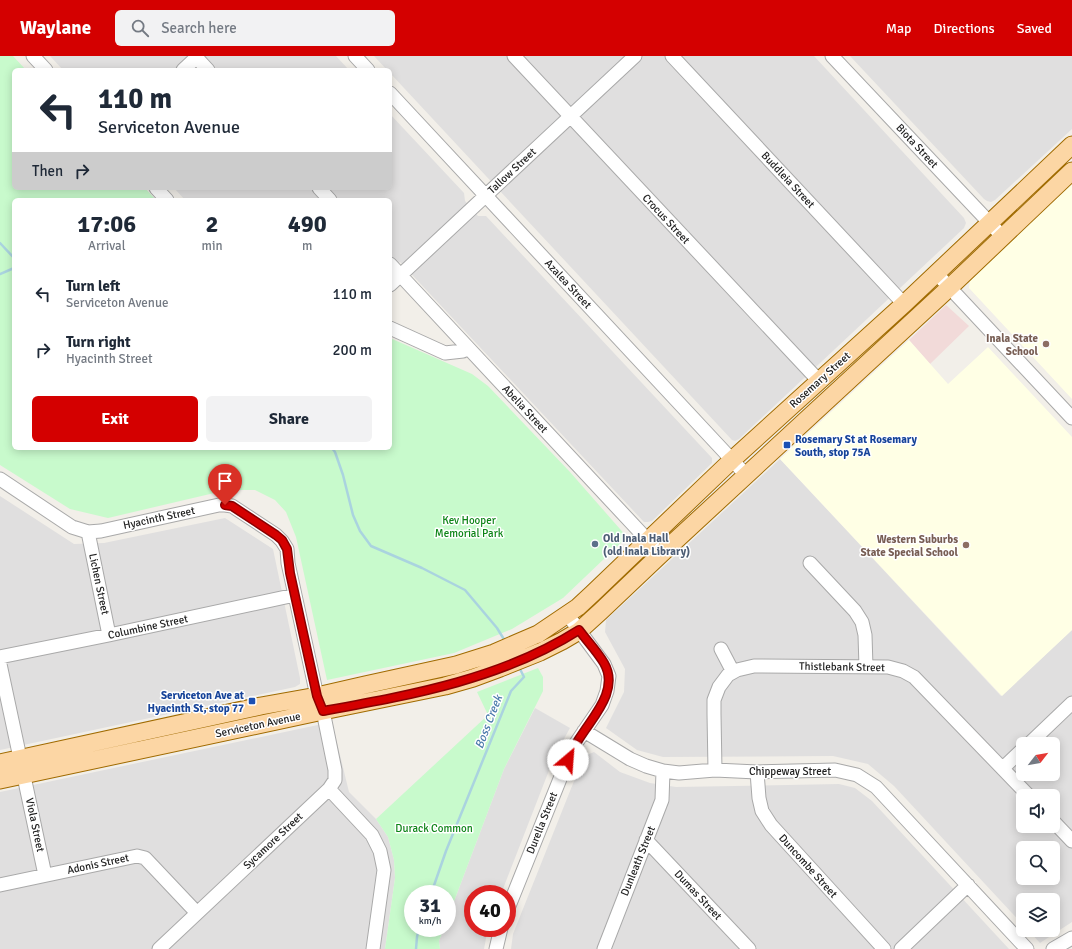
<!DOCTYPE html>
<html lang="en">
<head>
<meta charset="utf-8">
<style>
	body { margin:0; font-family:Signika,sans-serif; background:#f2f2f3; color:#1f2937; height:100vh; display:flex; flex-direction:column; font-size:15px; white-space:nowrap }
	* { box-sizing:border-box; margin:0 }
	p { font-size:13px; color:#747a83 }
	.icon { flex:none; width:22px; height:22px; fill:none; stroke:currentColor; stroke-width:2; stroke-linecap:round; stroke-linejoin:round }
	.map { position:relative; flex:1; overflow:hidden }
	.panel { position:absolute; left:12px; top:142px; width:380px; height:252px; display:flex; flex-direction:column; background:#fff; border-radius:6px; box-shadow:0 2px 10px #0003 }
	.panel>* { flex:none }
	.guide { position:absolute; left:12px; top:12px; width:380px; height:122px; border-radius:6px; box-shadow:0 2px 10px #0003; background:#fff; color:#1f2937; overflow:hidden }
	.needle { width:26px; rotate:59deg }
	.tools { position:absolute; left:1016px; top:681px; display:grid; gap:8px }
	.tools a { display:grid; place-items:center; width:44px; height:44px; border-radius:6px; background:#fff; box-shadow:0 2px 10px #0003; font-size:20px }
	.speed { position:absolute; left:404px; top:829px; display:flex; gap:8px; font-size:20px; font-weight:700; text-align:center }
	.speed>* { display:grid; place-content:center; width:52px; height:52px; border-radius:50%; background:#fff; box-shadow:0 2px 10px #0003; line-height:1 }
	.speed small { font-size:10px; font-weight:400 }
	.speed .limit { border:6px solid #d22; background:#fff; color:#111 }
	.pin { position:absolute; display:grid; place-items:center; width:34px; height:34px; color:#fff; margin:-41px -17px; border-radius:50% 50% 50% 0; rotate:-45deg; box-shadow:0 0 4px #0007 }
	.pin .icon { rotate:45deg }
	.me { position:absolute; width:44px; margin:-22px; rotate:27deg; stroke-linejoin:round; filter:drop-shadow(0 0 3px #0008) }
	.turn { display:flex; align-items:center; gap:14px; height:84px; padding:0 20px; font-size:18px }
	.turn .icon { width:52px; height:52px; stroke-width:2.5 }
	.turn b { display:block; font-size:28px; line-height:34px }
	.then { display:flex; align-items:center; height:38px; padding:0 20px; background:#0003; gap:8px; font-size:15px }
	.eta { display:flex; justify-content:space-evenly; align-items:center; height:68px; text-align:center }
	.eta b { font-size:24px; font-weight:700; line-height:28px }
	.primary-button { display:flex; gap:8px; margin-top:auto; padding:8px 20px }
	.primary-button a { flex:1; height:46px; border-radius:6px; background:#d40000; color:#fff; font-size:16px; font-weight:700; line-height:46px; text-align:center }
	.primary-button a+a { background:#f2f2f3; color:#1f2937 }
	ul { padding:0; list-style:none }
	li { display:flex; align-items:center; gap:12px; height:56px; padding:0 20px }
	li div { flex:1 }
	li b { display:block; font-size:15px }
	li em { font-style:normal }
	header { display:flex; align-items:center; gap:24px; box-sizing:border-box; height:56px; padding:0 20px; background:#d40000; color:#fff }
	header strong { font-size:19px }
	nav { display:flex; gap:22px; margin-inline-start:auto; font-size:14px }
	.search { width:280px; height:36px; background:#f2f2f3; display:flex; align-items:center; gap:10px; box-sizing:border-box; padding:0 14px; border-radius:6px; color:#747a83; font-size:15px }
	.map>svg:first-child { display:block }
	.residential { fill:#e0dfdf; fill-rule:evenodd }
	.commercial { fill:#f2dad9 }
	.education { fill:#ffffe5 }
	.park { fill:#c8facc }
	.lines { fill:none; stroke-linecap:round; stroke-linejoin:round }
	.stream { stroke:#aad3df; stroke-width:2.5 }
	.minor-casing { stroke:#a9a9a9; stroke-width:15 }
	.major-casing { stroke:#a06b00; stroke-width:19 }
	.minor { stroke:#fff; stroke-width:13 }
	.major { stroke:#fcd6a4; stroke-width:17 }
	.route-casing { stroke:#8a0000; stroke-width:10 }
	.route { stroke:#d40000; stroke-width:7 }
	.education-dot { fill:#8d6e63; stroke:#fff; stroke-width:1.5 }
	.transit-dot { fill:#1a4fb4; stroke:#fff; stroke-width:1.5 }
	.service-dot { fill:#5c6f8a; stroke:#fff; stroke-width:1.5 }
	.labels { text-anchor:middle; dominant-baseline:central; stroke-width:3; stroke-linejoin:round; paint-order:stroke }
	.street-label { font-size:11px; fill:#222; stroke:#fff }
	.education-label { font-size:11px; font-weight:bold; fill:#785e54; stroke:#fff; text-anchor:end }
	.transit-label { font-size:11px; font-weight:bold; fill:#164399; stroke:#fff; text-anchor:start }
	.park-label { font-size:11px; fill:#0c8416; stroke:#fff }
	.service-label { font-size:11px; font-weight:bold; fill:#4e5e75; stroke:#fff; text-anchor:start }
	.water-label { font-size:12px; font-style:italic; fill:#4a7aab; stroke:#fff }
</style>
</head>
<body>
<header>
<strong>Waylane</strong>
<div class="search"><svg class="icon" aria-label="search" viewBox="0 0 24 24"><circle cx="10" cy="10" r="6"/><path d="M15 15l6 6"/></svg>Search here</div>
<nav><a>Map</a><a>Directions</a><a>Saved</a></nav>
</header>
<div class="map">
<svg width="1072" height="893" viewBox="0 0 1072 893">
	<rect width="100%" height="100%" fill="#f2efe9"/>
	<path class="residential" d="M50,0H336L349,14H63Z
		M374,0H814L964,162L966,167L964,172L739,383L735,385L732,384L390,17V14H387Z
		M850,0H1072V73L995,144L991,146L987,145L984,143Z
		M390,58L464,137L465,145L478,160H486L712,402V407L652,465L648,466H644L400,206L390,215V144H185L174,132H390Z
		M780,403L1001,640L1072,574V866L1040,887L1028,874H1053V844H1023V869L894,730L868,708L833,700L663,701L637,694L606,672L624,636L625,613L605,576L606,564ZM1023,688H1053V718H1023ZM1023,740H1053V770H1023ZM1023,792H1053V822H1023Z
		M0,440L74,488L104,487L225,462L273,493L300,622V628L295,631L0,694Z
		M535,652L570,672L555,699L501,838H473V872H488L484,893H440L439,885L444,872H447V864L504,713Z
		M332,666L349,736L376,763L388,781L394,804L395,822L385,893H0V736Z
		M594,696L620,716L650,727L676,731L839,728L855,732L872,745L1009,893H511L513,878L584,700Z"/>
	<path class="commercial" d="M946,249L969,270L930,308L909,284Z"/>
	<path class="education" d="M1072,128V343L969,232L970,224Z
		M909,284L948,328L988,291L1072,381V574L1002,640L780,403Z"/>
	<path class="park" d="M0,0H13L26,14H14V132H145L156,144H14V392H390V282L472,318L488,330L570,416L627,481L563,542L512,573L454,597L327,624L296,481L286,456L275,444L255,434H227L108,462L70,453L0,409Z
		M538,612L543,621V635L504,713L447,864V838H413V872H444L439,885L440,893H385L395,822L394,804L388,781L376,763L488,659L477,636Z"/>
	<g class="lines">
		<path class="stream" d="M0,187L14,202
			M0,218L14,212
			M332,392L335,396L343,419L353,459L360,475L371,490L422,512L465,534L497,572L505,585
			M431,838L446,795L511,635L524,621L519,611
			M416,893L417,881L419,872"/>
		<defs>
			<path id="minor" d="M33,0L46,14
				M195,0L208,14
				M355,0L368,14
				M514,0L819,325
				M672,0L904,248
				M832,0L1003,181
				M183,14L198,0
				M390,37L746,419
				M156,132L167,144
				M319,132L330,144
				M390,208L654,491
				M936,217L1072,362
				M390,229L635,0
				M390,272L445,297L463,295L468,292
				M0,423L72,471L88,476L101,475L219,449H225L232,450L276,479L282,485L287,493L288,507L295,539L317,640L323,655L335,714V724L329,733L159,893
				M88,476L109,579
				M810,507L855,555L862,566L865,579L866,611
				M721,593L733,616
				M0,601L109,579L295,539
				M0,608L45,819
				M584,675L630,703L646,710L663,715L679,717L715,714L757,716L835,714L857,719L876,731L1027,893
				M1029,688L1072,647
				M1003,712L1023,693
				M715,714L714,658V644L719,631L728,619L737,614L754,610L888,611L903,615L914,621L1029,740
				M757,716L759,742L762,755L771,769L884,893
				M329,733L372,779L380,795L384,814L373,893
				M1053,765L1072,785
				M646,784L749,893
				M0,829L137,800L145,802L197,857
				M507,855L572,693L602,649L607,635L609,620L604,608L567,558
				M496,893L501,872
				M604,893L662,744L663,715
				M901,893L968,829
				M1053,893L1072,882"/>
			<path id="major" d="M0,707L261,650L317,640L365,629L456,609L494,597L517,587L538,578L578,551L592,538L732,404L904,248L1072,89
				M0,724L323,655L445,630L473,622L500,612L540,596L562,585L579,575L601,555L661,498L950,231L1072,115"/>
		</defs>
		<use href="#minor" class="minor-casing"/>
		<use href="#major" class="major-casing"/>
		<use href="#minor" class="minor"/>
		<use href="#major" class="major"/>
	</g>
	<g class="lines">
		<defs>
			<path id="route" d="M225,449L232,450L276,479L282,484L287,493L290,517L317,640L323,655C411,639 502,623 579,574C587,585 597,595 604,607C618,631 598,655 585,674C578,684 572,693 568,704"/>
		</defs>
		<use href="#route" class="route-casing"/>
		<use href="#route" class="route"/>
	</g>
	<g class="education-dot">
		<circle cx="1046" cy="288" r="4"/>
		<circle cx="966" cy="489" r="4"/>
	</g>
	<g class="transit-dot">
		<rect x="783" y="385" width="8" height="8" rx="2"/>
		<rect x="248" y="641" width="8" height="8" rx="2"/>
	</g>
	<circle class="service-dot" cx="595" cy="488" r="4"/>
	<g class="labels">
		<g class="street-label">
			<text transform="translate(917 90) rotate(47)">Biota Street</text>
			<text transform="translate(512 115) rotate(-43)">Tallow Street</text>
			<text transform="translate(788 124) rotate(47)">Buddleia Street</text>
			<text transform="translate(666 163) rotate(47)">Crocus Street</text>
			<text transform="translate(568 228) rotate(47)">Azalea Street</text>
			<text transform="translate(820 324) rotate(-42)">Rosemary Street</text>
			<text transform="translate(525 353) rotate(47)">Abelia Street</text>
			<text transform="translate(159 462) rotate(-12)">Hyacinth Street</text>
			<text transform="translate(99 528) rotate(78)">Lichen Street</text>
			<text transform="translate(148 571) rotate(-12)">Columbine Street</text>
			<text transform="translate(842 611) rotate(1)">Thistlebank Street</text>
			<text transform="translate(258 669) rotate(-12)">Serviceton Avenue</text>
			<text x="790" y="715">Chippeway Street</text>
			<text transform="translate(542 767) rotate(-68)">Durella Street</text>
			<text transform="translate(35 769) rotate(78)">Viola Street</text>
			<text transform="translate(273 785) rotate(-43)">Sycamore Street</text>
			<text transform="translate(638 805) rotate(-68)">Dunleath Street</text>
			<text transform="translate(98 808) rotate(-12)">Adonis Street</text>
			<text transform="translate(808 810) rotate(48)">Duncombe Street</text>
			<text transform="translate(698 839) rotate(47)">Dumas Street</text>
		</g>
		<g class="education-label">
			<text x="1038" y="282">Inala State<tspan x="1038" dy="13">School</tspan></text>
			<text x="958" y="483">Western Suburbs<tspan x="958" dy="13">State Special School</tspan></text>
		</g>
		<g class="transit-label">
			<text x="795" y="383">Rosemary St at Rosemary<tspan x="795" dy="13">South, stop 75A</tspan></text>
			<text x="244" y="639" text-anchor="end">Serviceton Ave at<tspan x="244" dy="13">Hyacinth St, stop 77</tspan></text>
		</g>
		<g class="park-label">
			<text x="469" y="464">Kev Hooper<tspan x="469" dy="13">Memorial Park</tspan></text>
			<text x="434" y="772">Durack Common</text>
		</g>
		<g class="service-label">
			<text x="603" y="482">Old Inala Hall<tspan x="603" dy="13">(old Inala Library)</tspan></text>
		</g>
		<g class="water-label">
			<text transform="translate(489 666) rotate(-69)">Boss Creek</text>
		</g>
	</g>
</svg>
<div class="tools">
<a><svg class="needle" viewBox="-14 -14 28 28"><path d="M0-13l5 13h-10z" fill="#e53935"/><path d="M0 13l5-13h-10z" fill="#747a83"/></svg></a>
<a><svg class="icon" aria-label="sound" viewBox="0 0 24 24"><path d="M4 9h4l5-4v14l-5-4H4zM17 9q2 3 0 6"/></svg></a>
<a><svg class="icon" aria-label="search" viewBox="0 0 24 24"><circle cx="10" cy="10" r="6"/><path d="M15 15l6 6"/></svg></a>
<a><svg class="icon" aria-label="layers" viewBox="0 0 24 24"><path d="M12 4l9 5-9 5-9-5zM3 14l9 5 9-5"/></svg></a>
</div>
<div class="speed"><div>31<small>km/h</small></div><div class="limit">40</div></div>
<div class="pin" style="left:225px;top:449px;background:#d93025"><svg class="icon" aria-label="arrive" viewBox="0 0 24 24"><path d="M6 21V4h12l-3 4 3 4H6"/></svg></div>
<svg class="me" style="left:568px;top:704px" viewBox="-20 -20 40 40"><circle r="19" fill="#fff"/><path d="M0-13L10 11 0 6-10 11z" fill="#d40000"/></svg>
<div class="guide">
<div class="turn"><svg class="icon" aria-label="left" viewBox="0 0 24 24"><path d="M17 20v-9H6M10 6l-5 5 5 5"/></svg><div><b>110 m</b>Serviceton Avenue</div></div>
<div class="then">Then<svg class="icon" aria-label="right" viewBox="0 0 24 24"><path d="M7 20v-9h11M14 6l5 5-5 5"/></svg></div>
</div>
<section class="panel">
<div class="eta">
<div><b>17:06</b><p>Arrival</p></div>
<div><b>2</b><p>min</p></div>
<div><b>490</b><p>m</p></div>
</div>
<ul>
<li><svg class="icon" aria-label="left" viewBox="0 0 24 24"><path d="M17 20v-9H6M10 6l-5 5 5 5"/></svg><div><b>Turn left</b><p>Serviceton Avenue</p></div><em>110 m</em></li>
<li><svg class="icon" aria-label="right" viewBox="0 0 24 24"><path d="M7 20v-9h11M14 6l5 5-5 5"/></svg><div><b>Turn right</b><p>Hyacinth Street</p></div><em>200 m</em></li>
</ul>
<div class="primary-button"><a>Exit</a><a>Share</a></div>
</section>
</div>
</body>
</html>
